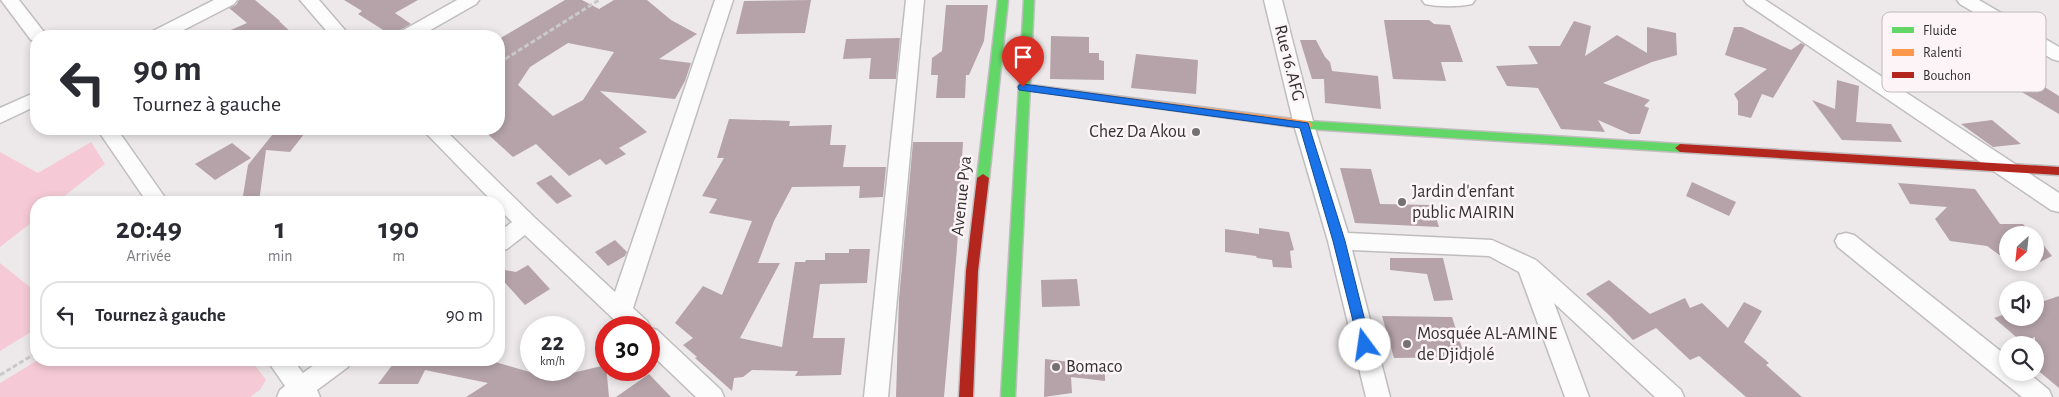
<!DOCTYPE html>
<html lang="fr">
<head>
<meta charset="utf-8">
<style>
	body { margin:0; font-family:"Alegreya Sans",sans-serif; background:#f7f7f7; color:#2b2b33; height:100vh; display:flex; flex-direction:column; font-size:19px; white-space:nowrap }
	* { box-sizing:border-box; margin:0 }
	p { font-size:16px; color:#7c7c81 }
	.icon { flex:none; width:28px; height:28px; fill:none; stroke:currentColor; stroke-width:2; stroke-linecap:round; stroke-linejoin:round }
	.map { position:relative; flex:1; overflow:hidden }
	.details { position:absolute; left:30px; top:196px; width:475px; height:170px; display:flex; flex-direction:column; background:#fff; border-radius:20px; box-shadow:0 2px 8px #0003 }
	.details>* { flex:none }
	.banner { position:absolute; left:30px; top:30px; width:475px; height:105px; border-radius:20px; box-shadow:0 2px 8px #0003; background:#fff; color:#2b2b33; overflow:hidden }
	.needle { width:32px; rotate:207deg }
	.buttons { position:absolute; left:1999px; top:226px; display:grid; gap:10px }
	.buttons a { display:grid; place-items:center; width:45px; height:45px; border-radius:50%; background:#fff; box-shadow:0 2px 8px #0003; font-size:25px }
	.speed { position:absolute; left:520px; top:316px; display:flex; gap:10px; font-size:25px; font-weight:700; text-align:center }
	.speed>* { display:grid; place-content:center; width:65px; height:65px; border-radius:50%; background:#fff; box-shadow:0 2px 8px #0003; line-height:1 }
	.speed small { font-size:12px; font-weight:400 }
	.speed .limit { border:8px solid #d22; background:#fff; color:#111 }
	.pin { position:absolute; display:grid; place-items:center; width:42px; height:42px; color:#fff; margin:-51px -21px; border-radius:50% 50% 50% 0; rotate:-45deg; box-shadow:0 0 5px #0007 }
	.pin .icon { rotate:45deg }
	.me { position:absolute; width:55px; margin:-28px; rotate:346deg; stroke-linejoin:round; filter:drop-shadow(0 0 4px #0008) }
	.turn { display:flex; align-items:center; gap:18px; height:105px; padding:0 20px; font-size:22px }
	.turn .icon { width:65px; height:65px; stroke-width:2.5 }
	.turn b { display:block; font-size:35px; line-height:42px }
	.eta { display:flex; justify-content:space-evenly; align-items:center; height:85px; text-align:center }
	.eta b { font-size:30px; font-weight:700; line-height:35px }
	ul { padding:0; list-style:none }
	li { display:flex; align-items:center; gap:15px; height:68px; margin:0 10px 8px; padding:0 10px; border:2px solid #e1e1e2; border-radius:20px }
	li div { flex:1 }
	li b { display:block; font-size:19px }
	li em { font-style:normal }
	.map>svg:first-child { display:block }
	.green { fill:#f5cad6 }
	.building { fill:#b5a3a9; fill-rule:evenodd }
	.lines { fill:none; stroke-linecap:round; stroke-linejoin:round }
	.street-casing { stroke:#c0bdbe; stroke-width:3 }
	.fast-casing { stroke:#c0bdbe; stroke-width:3 }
	.slow-casing { stroke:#c0bdbe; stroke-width:3 }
	.jam-casing { stroke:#c0bdbe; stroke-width:3 }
	.path { stroke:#c9c9c9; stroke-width:3; stroke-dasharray:5 2.5; stroke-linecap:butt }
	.street { fill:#fcfcfc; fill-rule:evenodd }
	.fast { fill:#63d668; fill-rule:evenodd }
	.slow { fill:#ff974d; fill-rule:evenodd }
	.jam { fill:#b3261e; fill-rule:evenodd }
	.route { fill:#1a73e8; stroke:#114b97 }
	.poi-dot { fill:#757172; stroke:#fcf4f6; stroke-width:2 }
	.labels { text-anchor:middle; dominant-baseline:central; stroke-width:5; stroke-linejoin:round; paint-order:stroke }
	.street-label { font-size:18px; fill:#343132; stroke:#fcf4f6 }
	.poi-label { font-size:18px; fill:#343132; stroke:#fcf4f6; text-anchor:start }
	.key { fill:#fcf4f6; stroke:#c0babb; stroke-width:1 }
	.key-label { font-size:14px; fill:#343132 }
</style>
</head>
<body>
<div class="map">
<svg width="2059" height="397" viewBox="0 0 2059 397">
	<rect width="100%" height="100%" fill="#ede9ea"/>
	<path class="green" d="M91,142L105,164L57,202H36V219L0,247V152L38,173Z
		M0,263L36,292V329L0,351Z
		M38,360H251L266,380L260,390L250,397H0V383Z"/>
	<path class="building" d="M239,0H255L280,21H279L295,36H217L247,23L229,8L236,5Z
		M344,0H418L395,13L411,24L391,35L358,14L362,11Z
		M565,0H582L599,9L614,0H647L671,20L697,34L659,59L691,63L685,81L675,99L600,91L647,132L619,148L626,154L606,165L600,159L569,176L536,144L513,157L482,129H499V39ZM568,43L614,52L583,100L553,116L518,85L530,67Z
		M811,0L805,33L736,34L744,1Z
		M946,5H988L984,41L969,75H966L965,98H936L938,75H931L932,58L942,51Z
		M1384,20H1429L1434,24L1450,25L1463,62H1441L1446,81L1393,79Z
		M1574,21L1591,26L1585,56L1617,35L1647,53V27L1676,33L1677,55L1652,62L1603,83L1650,100L1644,106L1649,108L1640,134H1630L1598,120L1605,132L1561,129L1538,88L1507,86L1496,66L1538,64L1528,46H1560Z
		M1734,27H1742L1791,50L1801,43L1805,45L1773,98L1762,94L1751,118L1738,115V101L1734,94L1767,69L1725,55Z
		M1051,36L1089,37V53H1099V60L1104,61V80L1050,79Z
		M900,38L896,79H869L871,58L843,59L846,39Z
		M1300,40H1316L1325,57L1330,62L1332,71L1378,76L1381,109L1325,103L1324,79H1312Z
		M1136,54L1198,60L1196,94L1131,88Z
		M2025,75L2059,96V114L2008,84Z
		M1837,80L1859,86L1856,122L1891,124L1902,142L1842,140L1812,100L1835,109Z
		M729,119L790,121L789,126L832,125L830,145H846L843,167H886L883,197L859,198L860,186L792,187L774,221L758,263H780L740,338L782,347L795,262H805L806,260H825V253H849V249H870L867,283L820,284L813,338H845L841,375L795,376L798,371L752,370L743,377L734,378L732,391L695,358L697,357L683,345L693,338L675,323L703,286L722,295L752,221L709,213L717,199L702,196L724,158H717Z
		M1992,120L2021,144L1993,147L1961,124Z
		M277,129H308L290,152L266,150L259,202H242L248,165Z
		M913,142H963L957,248L944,397H896L899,299Z
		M232,143L251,158L215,180L195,164Z
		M1340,168L1371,169L1380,204L1432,205L1439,227L1355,223Z
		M551,175L572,196L557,204L536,183Z
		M1692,182L1736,202L1729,216L1686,196Z
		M1898,183L1975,189L2000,224H2023L2031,233H2034L2052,256L2022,271L2010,262H2035V235H2008V261L1987,246L1950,241L1935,219L1947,207L1910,204Z
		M1259,228L1289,232L1294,250L1290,251L1292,268L1273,267L1272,260L1257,258L1256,256L1225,252V229L1259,234Z
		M615,240L627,252L625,256L608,266L595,252Z
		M1390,258H1443L1453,300L1434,301L1427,274L1390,270Z
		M528,265L550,289L525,305L499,276V269L516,272Z
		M1077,279L1080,306L1042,307L1041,280Z
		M1609,280L1650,314L1685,298L1690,308L1702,303L1728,328L1744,302L1762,311L1744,342L1769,363L1766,365L1802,397H1746L1699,356L1690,360L1656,328L1633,340L1609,315L1586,294Z
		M2059,296V388L2035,368V337L2022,342L1994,318L2008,313V318H2035V304Z
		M1382,316L1452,317L1465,357L1394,358Z
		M1045,359L1105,366V381L1071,377L1072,393L1044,397Z
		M396,360H488L551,378L606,365L609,397H466L488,383L425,370L418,384H378Z
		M649,374L671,397H616Z"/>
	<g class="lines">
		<defs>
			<path id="street" d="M1,0H19L47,36H36V41L31,40Z
				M214,0H237L234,4L172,36H149L151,32Z
				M300,0H319L350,36H331Z
				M457,0H479L476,4L420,36H398L400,32Z
				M715,0H733L633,308L647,321L651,328L657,330L721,390L724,397H696L649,352V328H623L525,235L507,249L499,251V232L512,222L499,209V202H493L422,129H444L534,217L615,292Z
				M906,0H924L888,397H864Z
				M1264,0H1282L1314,125L1348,233L1492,240L1536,260L1681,390L1684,397H1655L1554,303L1589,397H1565L1519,272L1489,256L1352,250L1390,397H1366L1328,241L1294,125Z
				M1422,0H1475L1472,4C1458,7 1439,7 1425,4Z
				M1744,0H1765L2059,193V212L2051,210L1747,4Z
				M1957,0H1979L2059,47V61L2052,59L1960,4Z
				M36,92V106L0,123V108Z
				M97,129H117L168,202H147Z
				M1846,233L1854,235L2008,357V372H2027L2049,390L2052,397H2022L1838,247L1835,241L1838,235Z
				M267,360H293L303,373L321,360H351L348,367L317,390L320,397H277L280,390L285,386Z"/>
			<path id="fast" d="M998,0H1008L989,178L983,182L977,178Z
				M1024,0H1034L1015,397H1001Z
				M1308,121L1680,144L1685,148L1680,152L1308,129L1303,125Z"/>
			<path id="slow" d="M1023,84L1308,121L1313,125L1308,129L1019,89L1018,87L1019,85Z"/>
			<path id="jam" d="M1680,144L2059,167V175L1680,152L1675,148Z
				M983,174L989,178L978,271L973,397H959L966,271L977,178Z"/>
		</defs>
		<use href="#street" class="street-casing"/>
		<use href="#fast" class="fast-casing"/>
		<use href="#slow" class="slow-casing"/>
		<use href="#jam" class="jam-casing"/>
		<path class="path" d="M499,63L599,0
			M0,375L36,353"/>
		<use href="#street" class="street"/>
		<use href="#fast" class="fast"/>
		<use href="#slow" class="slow"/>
		<use href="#jam" class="jam"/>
	</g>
	<path class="route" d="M1023,84L1308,123L1345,241L1371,345L1369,349L1365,350L1360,349L1333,241L1300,128L1019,90L1018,87L1019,85Z"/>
	<g class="poi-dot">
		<circle cx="1196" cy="132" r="5"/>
		<circle cx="1402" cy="202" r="5"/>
		<circle cx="1407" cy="344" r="5"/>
		<circle cx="1056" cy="367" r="5"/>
	</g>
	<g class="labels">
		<g class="street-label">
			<text transform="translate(1289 63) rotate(76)">Rue 16.AFG</text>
			<text transform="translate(962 196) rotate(-84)">Avenue Pya</text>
		</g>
		<g class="poi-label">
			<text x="1186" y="132" text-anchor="end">Chez Da Akou</text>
			<text x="1412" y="192">Jardin d'enfant<tspan x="1412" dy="21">public MAIRIN</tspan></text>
			<text x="1417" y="334">Mosquée AL-AMINE<tspan x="1417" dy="21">de Djidjolé</tspan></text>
			<text x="1066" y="367">Bomaco</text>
		</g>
	</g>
	<rect x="1882" y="12" width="164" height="80" rx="8" class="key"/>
	<rect x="1892" y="27" width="22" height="6" fill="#63d668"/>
	<rect x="1892" y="49" width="22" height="7" fill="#ff974d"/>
	<rect x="1892" y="72" width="22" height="6" fill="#b3261e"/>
	<g class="key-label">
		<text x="1923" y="35">Fluide</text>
		<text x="1923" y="57">Ralenti</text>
		<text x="1923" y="80">Bouchon</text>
	</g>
</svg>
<div class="buttons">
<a><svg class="needle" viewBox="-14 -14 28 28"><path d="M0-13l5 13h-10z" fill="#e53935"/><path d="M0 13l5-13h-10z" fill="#7c7c81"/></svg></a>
<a><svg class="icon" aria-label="sound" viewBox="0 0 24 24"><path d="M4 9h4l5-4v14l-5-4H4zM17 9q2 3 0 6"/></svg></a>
<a><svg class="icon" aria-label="search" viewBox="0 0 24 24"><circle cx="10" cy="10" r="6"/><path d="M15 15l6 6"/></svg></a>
</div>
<div class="speed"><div>22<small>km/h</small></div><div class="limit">30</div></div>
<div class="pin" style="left:1023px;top:87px;background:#d93025"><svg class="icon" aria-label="arrive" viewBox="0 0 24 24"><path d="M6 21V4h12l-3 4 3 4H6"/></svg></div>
<svg class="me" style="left:1365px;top:345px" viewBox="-20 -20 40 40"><circle r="19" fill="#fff"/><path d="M0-13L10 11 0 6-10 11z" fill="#1a73e8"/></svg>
<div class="banner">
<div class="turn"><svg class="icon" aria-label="left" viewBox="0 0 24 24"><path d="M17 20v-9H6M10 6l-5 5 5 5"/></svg><div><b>90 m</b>Tournez à gauche</div></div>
</div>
<section class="details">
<div class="eta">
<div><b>20:49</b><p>Arrivée</p></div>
<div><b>1</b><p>min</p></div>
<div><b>190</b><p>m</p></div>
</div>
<ul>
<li><svg class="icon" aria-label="left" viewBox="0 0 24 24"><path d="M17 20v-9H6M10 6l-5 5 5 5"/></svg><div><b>Tournez à gauche</b></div><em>90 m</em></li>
</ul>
</section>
</div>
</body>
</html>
